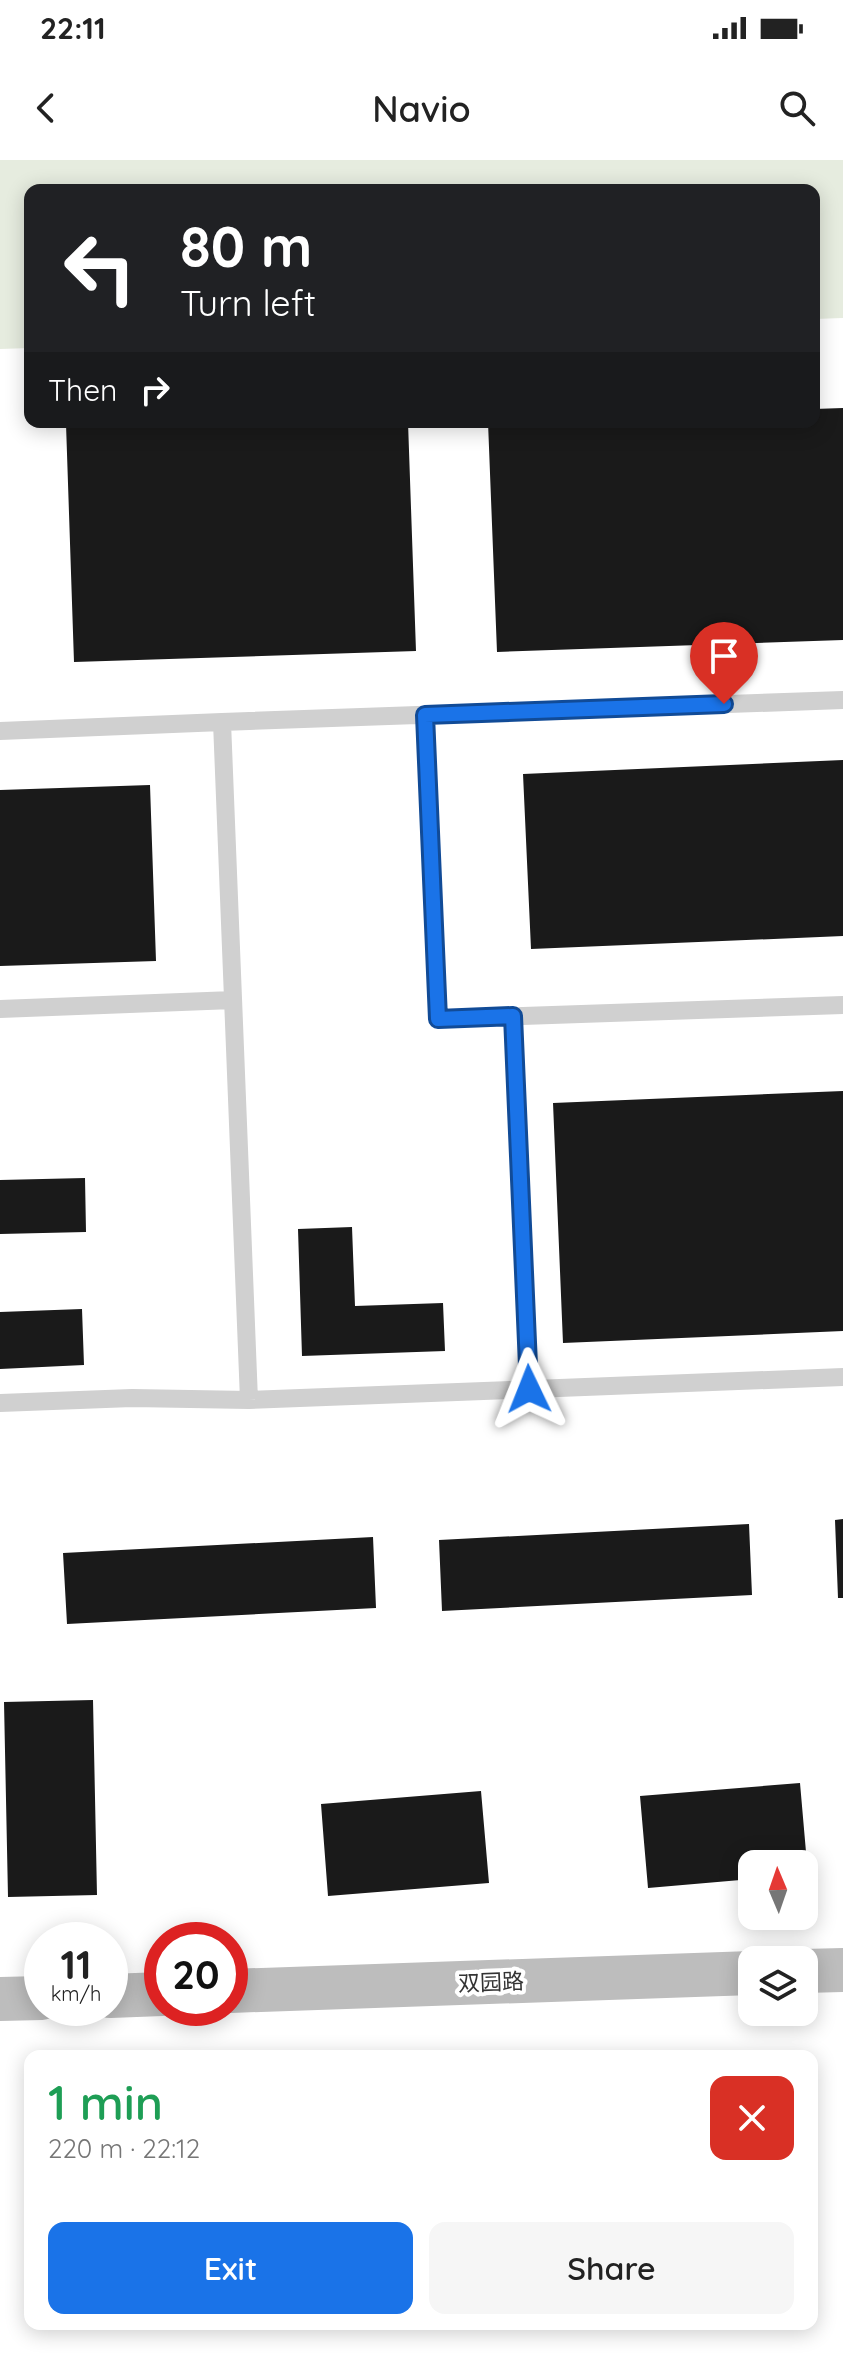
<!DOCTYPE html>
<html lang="en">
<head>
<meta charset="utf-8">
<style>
	body { margin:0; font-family:Quicksand,"Noto Sans SC",sans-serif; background:#f6f6f6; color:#222; height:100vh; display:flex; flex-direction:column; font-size:30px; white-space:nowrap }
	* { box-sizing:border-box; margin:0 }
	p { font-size:26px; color:#767676 }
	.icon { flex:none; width:44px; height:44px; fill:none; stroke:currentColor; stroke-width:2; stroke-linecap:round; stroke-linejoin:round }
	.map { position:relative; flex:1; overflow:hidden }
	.panel { position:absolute; left:24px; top:1890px; width:794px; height:280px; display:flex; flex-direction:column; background:#fff; border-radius:16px; box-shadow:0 4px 20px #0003 }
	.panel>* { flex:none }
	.guide { position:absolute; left:24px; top:24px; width:796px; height:244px; border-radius:16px; box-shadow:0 4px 20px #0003; background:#202124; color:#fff; overflow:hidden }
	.needle { width:52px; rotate:358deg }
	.buttons { position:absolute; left:738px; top:1690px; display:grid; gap:16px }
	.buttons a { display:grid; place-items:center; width:80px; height:80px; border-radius:16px; background:#fff; box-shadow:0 4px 20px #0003; font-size:40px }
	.speed { position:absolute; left:24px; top:1762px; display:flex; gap:16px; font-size:40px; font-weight:700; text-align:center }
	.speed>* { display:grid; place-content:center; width:104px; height:104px; border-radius:50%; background:#fff; box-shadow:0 4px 20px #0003; line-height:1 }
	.speed small { font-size:20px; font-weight:400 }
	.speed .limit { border:12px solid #d22; background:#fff; color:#111 }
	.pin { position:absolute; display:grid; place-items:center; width:68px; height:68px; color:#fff; margin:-82px -34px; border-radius:50% 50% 50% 0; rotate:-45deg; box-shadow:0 0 8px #0007 }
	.pin .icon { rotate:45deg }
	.me { position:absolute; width:88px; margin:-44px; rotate:358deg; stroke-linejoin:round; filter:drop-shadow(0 0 6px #0008) }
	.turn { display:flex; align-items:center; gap:28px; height:168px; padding:0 24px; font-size:36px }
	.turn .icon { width:104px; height:104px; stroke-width:2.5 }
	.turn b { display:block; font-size:56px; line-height:68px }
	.then { display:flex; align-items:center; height:76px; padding:0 24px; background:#0003; gap:16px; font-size:30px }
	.round { display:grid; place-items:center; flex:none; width:84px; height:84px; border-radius:16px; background:#f6f6f6 }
	.head { display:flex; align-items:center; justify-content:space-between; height:136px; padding:0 24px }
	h1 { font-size:48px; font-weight:600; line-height:60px; color:#1e9e55 }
	.button { display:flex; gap:16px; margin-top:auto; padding:16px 24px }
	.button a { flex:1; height:92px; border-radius:16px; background:#1a73e8; color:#fff; font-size:32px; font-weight:600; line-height:92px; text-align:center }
	.button a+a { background:#f6f6f6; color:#222 }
	.status { display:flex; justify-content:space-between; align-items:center; height:56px; padding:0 40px; background:#fff; direction:ltr }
	.status svg { height:22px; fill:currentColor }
	header { display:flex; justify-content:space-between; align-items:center; height:104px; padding:0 24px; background:#fff; font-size:36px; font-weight:600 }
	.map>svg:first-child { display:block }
	.green { fill:#e6ecdf }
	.building { fill:#1a1a1a }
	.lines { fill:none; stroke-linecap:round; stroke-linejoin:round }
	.lane { stroke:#d0d0d0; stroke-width:18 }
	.secondary { stroke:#bdbdbd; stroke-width:44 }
	.route-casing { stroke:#114b97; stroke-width:20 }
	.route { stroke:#1a73e8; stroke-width:14 }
	.labels { text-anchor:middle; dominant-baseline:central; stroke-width:8; stroke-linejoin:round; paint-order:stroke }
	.street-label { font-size:22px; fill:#333; stroke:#fff }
</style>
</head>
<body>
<div class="status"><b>22:11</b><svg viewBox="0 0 49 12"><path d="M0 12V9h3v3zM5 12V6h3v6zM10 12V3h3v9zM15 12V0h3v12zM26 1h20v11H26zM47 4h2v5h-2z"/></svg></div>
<header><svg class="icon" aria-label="back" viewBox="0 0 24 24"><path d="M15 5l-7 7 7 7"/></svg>Navio<svg class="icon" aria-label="search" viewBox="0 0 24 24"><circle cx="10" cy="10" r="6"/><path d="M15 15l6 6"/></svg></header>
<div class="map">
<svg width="843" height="2195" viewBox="0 0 843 2195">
	<rect width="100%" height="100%" fill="#fff"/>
	<path class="green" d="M0,0H843V158L814,159V30H30V188L0,189Z"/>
	<path class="building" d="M843,248V480L497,492L488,262H814V249Z
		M122,262H408L416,491L74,502L66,264Z
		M843,600V776L531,789L523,614Z
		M150,625L156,801L0,806V630Z
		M843,931V1171L563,1183L553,943Z
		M85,1018L86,1072L0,1074V1020Z
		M352,1067L355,1146L443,1143L445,1191L302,1196L298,1069Z
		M82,1149L84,1205L0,1209V1152Z
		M843,1359V1438H838L835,1360Z
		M749,1364L752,1435L442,1451L439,1380Z
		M373,1377L376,1448L67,1464L63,1393Z
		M93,1540L97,1735L8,1737L4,1542Z
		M800,1623L808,1715H804V1704H752V1719L648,1728L640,1636Z
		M481,1631L489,1723L328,1736L321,1644Z"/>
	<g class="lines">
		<path class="lane" d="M425,555L438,859L843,845
			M222,562L843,540
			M0,571L222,562L249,1240L843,1217
			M0,849L233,840
			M513,856L529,1229
			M0,1243L132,1238L249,1240"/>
		<path class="secondary" d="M804,1811L843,1810
			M230,1831L752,1813
			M110,1836L162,1834
			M0,1839L42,1838"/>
	</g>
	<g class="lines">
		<defs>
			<path id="route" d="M529,1229L513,856L438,859L425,555L724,544"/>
		</defs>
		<use href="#route" class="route-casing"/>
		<use href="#route" class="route"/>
	</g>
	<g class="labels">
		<g class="street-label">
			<text transform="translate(491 1822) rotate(-2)">双园路</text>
		</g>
	</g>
</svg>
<div class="buttons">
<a><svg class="needle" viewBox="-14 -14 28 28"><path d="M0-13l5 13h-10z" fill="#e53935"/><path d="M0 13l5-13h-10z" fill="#767676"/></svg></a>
<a><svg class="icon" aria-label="layers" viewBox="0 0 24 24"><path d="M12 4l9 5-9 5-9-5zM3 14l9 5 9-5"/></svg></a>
</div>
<div class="speed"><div>11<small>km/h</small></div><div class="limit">20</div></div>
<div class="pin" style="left:724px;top:544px;background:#d93025"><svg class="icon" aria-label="arrive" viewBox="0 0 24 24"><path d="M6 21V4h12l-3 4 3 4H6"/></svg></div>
<svg class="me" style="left:529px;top:1229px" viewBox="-20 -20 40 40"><path d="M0-17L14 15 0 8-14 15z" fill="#1a73e8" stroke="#fff" stroke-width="4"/></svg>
<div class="guide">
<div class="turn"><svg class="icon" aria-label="left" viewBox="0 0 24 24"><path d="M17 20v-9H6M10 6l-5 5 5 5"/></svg><div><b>80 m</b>Turn left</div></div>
<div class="then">Then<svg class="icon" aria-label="right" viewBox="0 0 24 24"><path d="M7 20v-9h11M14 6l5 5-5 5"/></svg></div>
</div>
<section class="panel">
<div class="head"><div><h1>1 min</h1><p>220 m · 22:12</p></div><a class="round" style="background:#d93025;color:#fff"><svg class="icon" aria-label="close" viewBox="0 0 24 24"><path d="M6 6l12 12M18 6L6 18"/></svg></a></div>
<div class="button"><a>Exit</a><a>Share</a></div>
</section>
</div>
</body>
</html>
